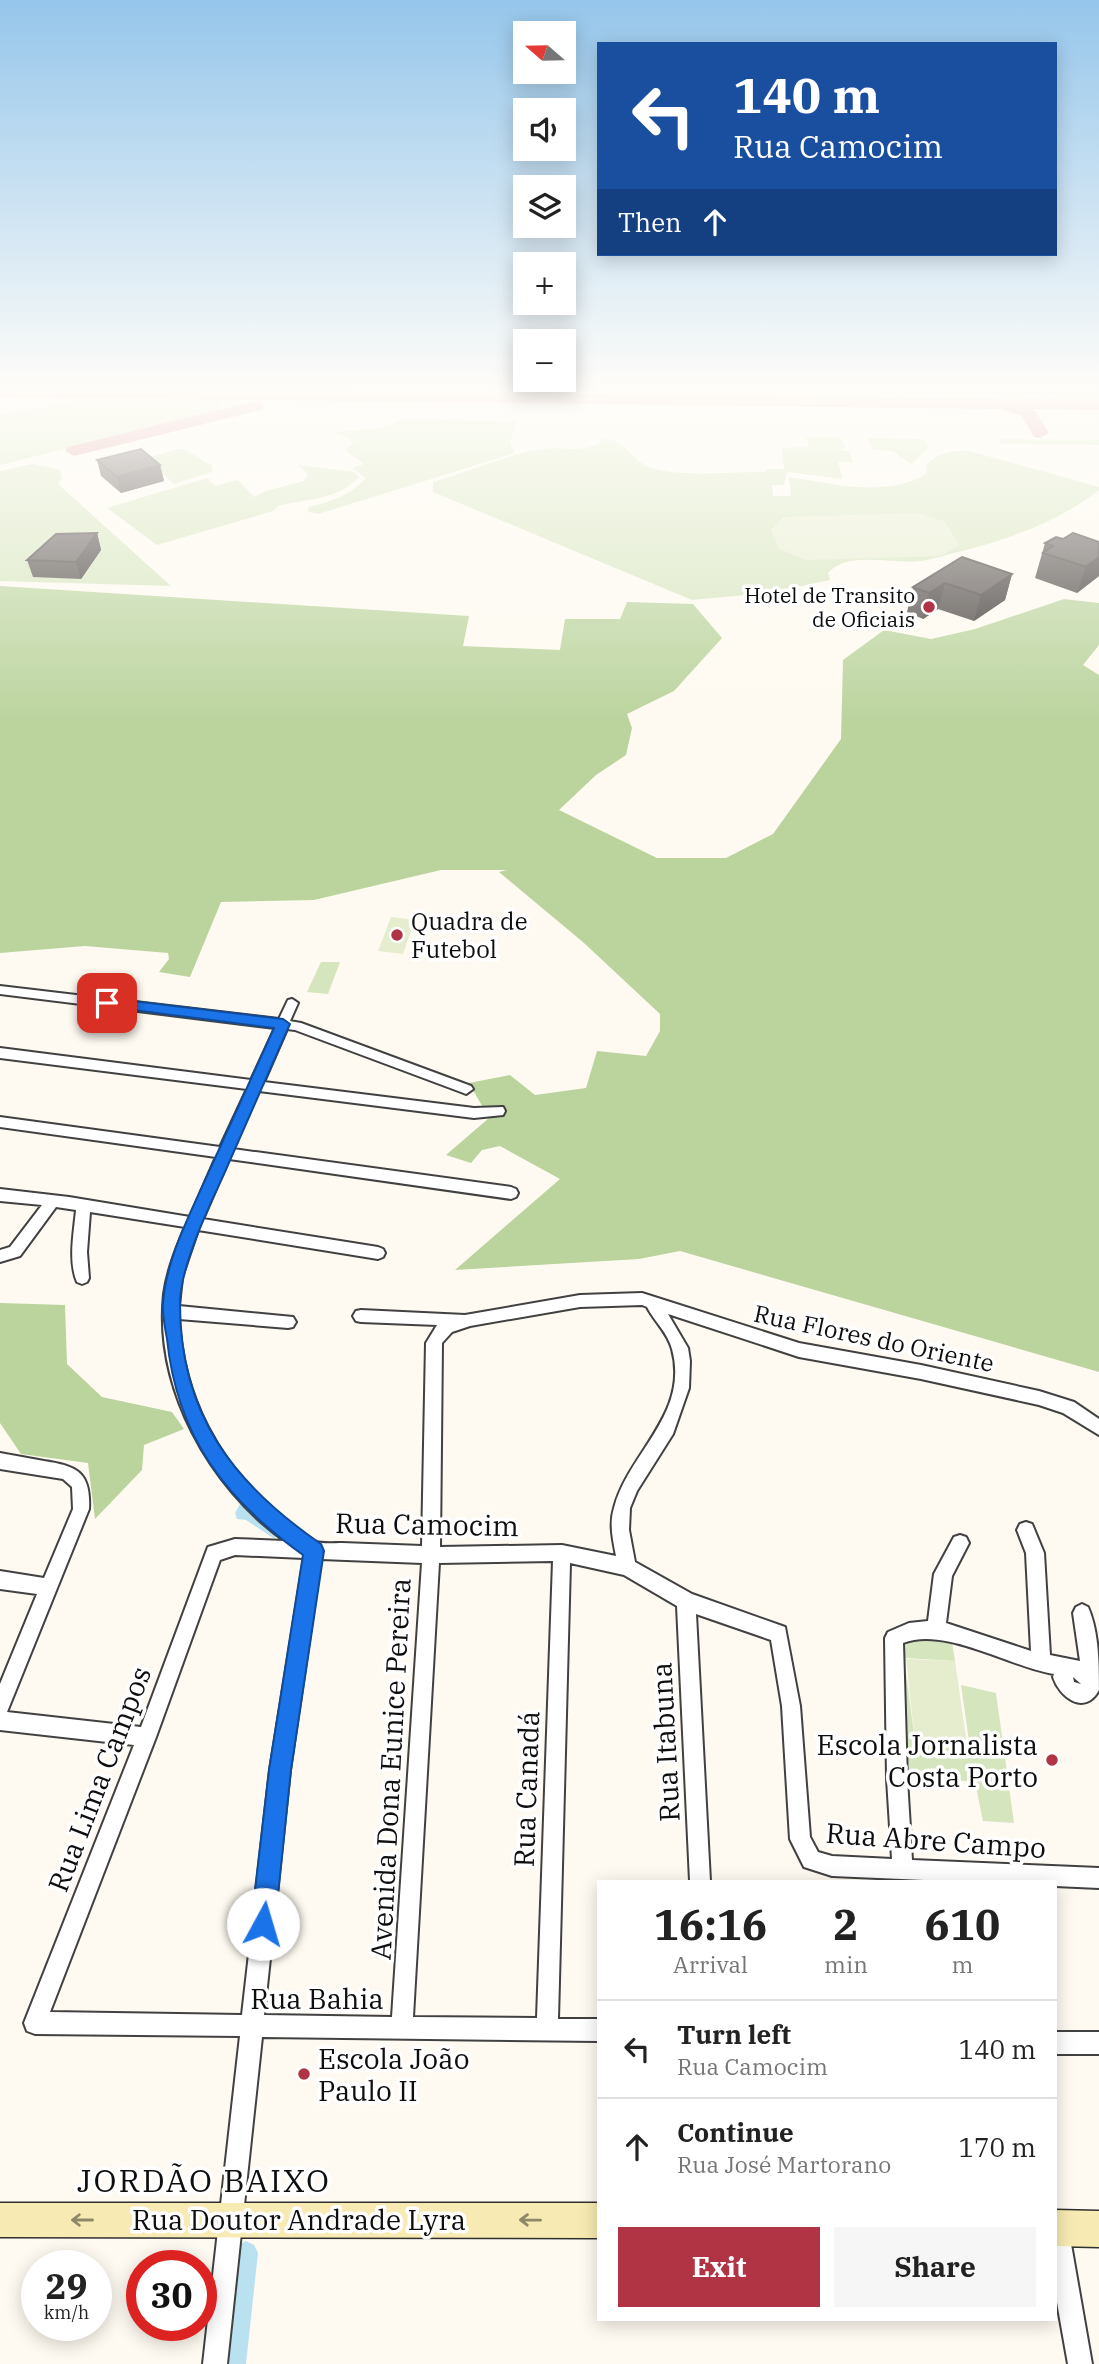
<!DOCTYPE html>
<html lang="en">
<head>
<meta charset="utf-8">
<style>
	body { margin:0; font-family:"IBM Plex Serif",serif; background:#f6f6f6; color:#222; height:100vh; display:flex; flex-direction:column; font-size:26px; white-space:nowrap }
	* { box-sizing:border-box; margin:0 }
	p { font-size:23px; color:#767676 }
	.icon { flex:none; width:38px; height:38px; fill:none; stroke:currentColor; stroke-width:2; stroke-linecap:round; stroke-linejoin:round }
	.map { position:relative; flex:1; overflow:hidden }
	.details { position:absolute; left:597px; top:1880px; width:460px; height:441px; display:flex; flex-direction:column; background:#fff; border-radius:0px; box-shadow:0 4px 18px #0003 }
	.details>* { flex:none }
	.banner { position:absolute; left:597px; top:42px; width:460px; height:214px; border-radius:0px; box-shadow:0 4px 18px #0003; background:#1a4fa0; color:#fff; overflow:hidden }
	.needle { width:46px; rotate:290deg }
	.controls { position:absolute; left:513px; top:21px; display:grid; gap:14px }
	.controls a { display:grid; place-items:center; width:63px; height:63px; border-radius:0px; background:#fff; box-shadow:0 4px 18px #0003; font-size:35px }
	.speed { position:absolute; left:21px; top:2250px; display:flex; gap:14px; font-size:35px; font-weight:700; text-align:center }
	.speed>* { display:grid; place-content:center; width:91px; height:91px; border-radius:50%; background:#fff; box-shadow:0 4px 18px #0003; line-height:1 }
	.speed small { font-size:18px; font-weight:400 }
	.speed .limit { border:10px solid #d22; background:#fff; color:#111 }
	.pin { position:absolute; display:grid; place-items:center; width:60px; height:60px; color:#fff; margin:-30px; border-radius:14px; box-shadow:0 4px 10px #0006 }
	.me { position:absolute; width:77px; margin:-38px; rotate:6deg; stroke-linejoin:round; filter:drop-shadow(0 0 5px #0008) }
	.turn { display:flex; align-items:center; gap:24px; height:147px; padding:0 21px; font-size:32px }
	.turn .icon { width:91px; height:91px; stroke-width:2.5 }
	.turn b { display:block; font-size:49px; line-height:60px }
	.then { display:flex; align-items:center; height:66px; padding:0 21px; background:#0003; gap:14px; font-size:26px }
	.eta { display:flex; justify-content:space-evenly; align-items:center; height:119px; text-align:center }
	.eta b { font-size:42px; font-weight:700; line-height:49px }
	.cta { display:flex; gap:14px; margin-top:auto; padding:14px 21px }
	.cta a { flex:1; height:80px; border-radius:0px; background:#b13444; color:#fff; font-size:28px; font-weight:700; line-height:80px; text-align:center }
	.cta a+a { background:#f6f6f6; color:#222 }
	ul { padding:0; list-style:none }
	li { display:flex; align-items:center; gap:21px; height:98px; padding:0 21px; border-top:2px solid #e0e0e0 }
	li div { flex:1 }
	li b { display:block; font-size:26px }
	li em { font-style:normal }
	.map>svg:first-child { display:block }
	.green { fill:#d5e5bd }
	.forest { fill:#bbd49e }
	.pitch { fill:#e5edce }
	.lines { fill:none; stroke-linecap:round; stroke-linejoin:round }
	.canal { fill:#bae1f0; fill-rule:evenodd }
	.taxiway { fill:#d8979a; fill-rule:evenodd }
	.street-casing { stroke:#414141; stroke-width:4 }
	.secondary-casing { stroke:#303030; stroke-width:3 }
	.street { fill:#fff; fill-rule:evenodd }
	.secondary { fill:#f7eab2; fill-rule:evenodd }
	.wall { fill:#4a4441 }
	.shaded-wall { fill:#3c3735 }
	.building { fill:#564f4c; stroke:#3c3735; stroke-width:2 }
	.oneway { stroke:#8e8768 }
	.route { fill:#1a73e8; stroke:#114b97; stroke-width:2 }
	.poi-dot { fill:#b13444; stroke:#fff; stroke-width:2.5 }
	.labels { text-anchor:middle; dominant-baseline:central; stroke-width:7; stroke-linejoin:round; paint-order:stroke }
	.far-poi-label { font-size:21px; fill:#0e0e0e; stroke:#fff; text-anchor:end }
	.poi-label { font-size:24px; fill:#0e0e0e; stroke:#fff; text-anchor:start }
	.street-label { font-size:24px; fill:#0e0e0e; stroke:#fff }
	.near-street-label { font-size:28px; fill:#0e0e0e; stroke:#fff }
	.near-poi-label { font-size:28px; fill:#0e0e0e; stroke:#fff; text-anchor:end }
	.near-neighbourhood-label { font-size:32px; letter-spacing:2px; fill:#0e0e0e; stroke:#fff }
</style>
</head>
<body>
<div class="map">
<svg width="1099" height="2364" viewBox="0 0 1099 2364">
	<rect width="100%" height="100%" fill="#fefaf1"/>
	<path class="green" d="M601,390H858L830,398L619,396Z
		M872,390H1099V401H1077L1044,392L1028,393L1021,399H1015L988,391L970,392L956,398L923,390L898,398Z
		M132,397L209,398L218,400L222,406L214,412L0,465V415L69,402Z
		M405,419L516,422L510,443L515,453L318,514L307,511L309,507C331,501 350,496 366,478L352,468L364,464L345,450L354,442L335,432L382,428Z
		M806,437H840L846,447L839,450L849,451L853,462H838L843,479L787,472L784,485H772L773,496H791L789,477C833,484 886,498 926,474L927,464C939,452 954,450 970,451L1099,487V490C1058,522 1012,538 962,551C949,554 935,559 921,561C892,565 849,550 828,573L830,580L768,593L692,600L433,492V482C467,472 508,454 542,449C562,446 589,455 604,439C627,439 633,464 654,469C689,477 729,472 765,472L767,469H784L782,448L809,447Z
		M867,438L920,439L926,442L929,448L911,464L893,451L873,450Z
		M999,439L1099,440V445L1001,444Z
		M178,449H184L212,466V472L174,484L147,458Z
		M33,464L60,470L62,478L58,484L171,586L0,581V471Z
		M298,465L354,472L359,477C336,501 308,498 278,506L273,511L157,545L107,508L207,478L215,486L238,480L254,497L266,491L304,481L308,474Z
		M321,962H340L328,994L307,992Z
		M895,1635L951,1636L955,1661L904,1658L915,1741L912,1743L970,1748L961,1685L996,1693L1014,1823L983,1821L975,1782L910,1776Z"/>
	<path class="forest" d="M0,586L469,616L463,646L560,650L565,619H620L627,602L693,604L722,638L674,691L627,714L632,728L626,755L596,775L559,810L657,858H726L773,834L841,739L843,660L884,630L931,639L975,629L1064,599L1099,603V645L1083,665L1099,675V1372L680,1251L639,1259L455,1270L560,1179L500,1146L482,1150L471,1163L446,1155L489,1118L469,1083L510,1075L535,1095L586,1088L597,1051L646,1056L660,1031V1014L584,943L499,872L507,870H441L314,900L221,902L190,977L159,972L169,959L168,953L85,946L0,953Z
		M0,1303L65,1305L67,1364L102,1397L172,1412L184,1429L144,1445L142,1470L95,1519L88,1463L21,1454L0,1423Z"/>
	<path class="pitch" d="M917,513L944,521L960,545L941,556L806,560L779,549L771,530L783,517Z
		M391,917L415,920L403,954L378,951Z
		M906,1659L955,1661L967,1745L915,1741Z"/>
	<g class="lines">
		<path class="canal" d="M246,1502L279,1524L282,1530L279,1536L273,1538L246,1520L237,1519L235,1513L240,1504Z
			M246,2241L254,2245L258,2253L246,2364H222L234,2253L238,2245Z"/>
		<path class="taxiway" d="M0,390H253L1099,400V410L1034,409L1049,433L1040,438L1034,437L1022,416L1001,409L0,397Z
			M255,401L261,402L263,406L261,410L74,456L65,451L68,447Z"/>
		<defs>
			<path id="street" d="M0,986L279,1019L288,1000L292,999L298,1003L290,1021L301,1023L471,1086L473,1089L466,1094L461,1092L295,1030L287,1029L264,1082L474,1108L503,1107L505,1111L503,1115L474,1118L259,1091L233,1149L511,1187L516,1189L518,1193L516,1197L511,1199L229,1159L203,1219L378,1247L383,1249L385,1253L383,1257L378,1259L198,1230L182,1277L179,1306L293,1317L296,1322L293,1327L288,1328L179,1319C183,1397 219,1463 277,1514C286,1522 305,1538 316,1542C323,1544 335,1543 342,1543C369,1544 396,1545 422,1546L426,1343L437,1325L361,1322L356,1321L353,1316L356,1311L361,1310L465,1315L580,1295L642,1293L799,1343L921,1365L1039,1391L1074,1402L1099,1419V1435L1063,1413L1039,1405L921,1379L799,1357L668,1314L688,1348L690,1361L689,1388L673,1434L637,1491L630,1508L629,1530L635,1562L692,1594L785,1627L800,1706L810,1837L818,1852L832,1856L892,1859L887,1779L885,1638L888,1632L909,1623L928,1621L934,1574L954,1537L960,1535L966,1537L969,1543L952,1576L946,1623L1031,1651L1026,1553L1017,1530L1020,1524L1026,1522L1032,1524L1044,1553L1050,1655L1080,1661L1073,1613L1076,1607L1082,1604L1088,1607C1099,1632 1099,1665 1099,1690C1085,1716 1060,1698 1053,1677L1054,1674C1010,1667 945,1626 903,1643L907,1779L912,1860L1099,1868V1888L1055,1886V1881H947L832,1876L804,1867L790,1839L782,1706L771,1640L696,1614L710,1881H690L677,1606L624,1575L570,1563L558,2019H598V2041L262,2037L227,2364H203L240,2036L35,2034L27,2031L24,2023L134,1745L0,1730V1684L37,1594L0,1589V1571L44,1578L73,1509L72,1487L63,1479L0,1469V1453C15,1456 29,1458 44,1461C77,1466 91,1472 89,1509L7,1712L141,1727L208,1547L235,1539L285,1541C210,1488 154,1388 164,1294C167,1271 176,1249 185,1227L90,1212L87,1252L89,1278L87,1282L82,1284L77,1282C68,1261 74,1232 76,1210L56,1207L20,1256L0,1262V1250L10,1247L42,1205L0,1201V1189L69,1197L190,1217L216,1157L0,1127V1117L220,1147L247,1089L0,1058V1048L251,1080L275,1028L0,994ZM642,1305L647,1307C654,1321 668,1333 672,1349C690,1414 628,1453 614,1508C609,1524 613,1540 616,1556L562,1545L440,1547L442,1343L452,1332L470,1326L580,1307ZM235,1555L304,1558L270,1770L242,2015L50,2012L156,1737L220,1560ZM321,1559L422,1563L392,2017L264,2015L290,1770ZM553,1561L537,2018L413,2017L439,1563ZM1073,1677L1081,1684L1074,1682Z
				M1055,2032H1099V2054H1055Z
				M1055,2216L1064,2219L1068,2227L1092,2364H1068L1055,2291Z"/>
			<path id="secondary" d="M0,2203H598V2238L0,2237Z
				M1055,2210L1099,2211V2247L1055,2246Z"/>
		</defs>
		<use href="#street" class="street-casing"/>
		<use href="#secondary" class="secondary-casing"/>
		<use href="#street" class="street"/>
		<use href="#secondary" class="secondary"/>
	</g>
	<path class="wall" d="M97,460L160,465L164,481L121,493L101,476Z
		M97,533L101,550L81,579L33,577L27,560Z
		M1099,542V576L1077,593L1035,578L1045,543Z
		M1012,574L1005,600L974,621L938,609L923,619L907,612L913,587Z"/>
	<path class="shaded-wall" d="M160,465L164,481L121,493L117,477Z
		M97,533L101,550L81,579L76,562Z
		M1099,557V576L1077,593L1086,567Z
		M1012,574L1005,600L974,621L981,595Z
		M945,583L938,609L923,619L929,593Z"/>
	<path class="building" d="M141,449L160,465L117,477L97,460Z
		M97,533L76,562L27,560L56,534Z
		M1073,533L1099,542V557L1086,567L1043,553L1053,546L1045,543L1056,537L1063,539Z
		M962,557L1012,574L981,595L945,583L929,593L913,587Z"/>
	<defs><path id="oneway-shaft" d="M-6 0H5M1.5-3L5.5 0L1.5 3" fill="none" stroke-width="1.6" stroke-linecap="round" stroke-linejoin="round" transform="scale(1.75)"/></defs>
	<g class="oneway">
		<use href="#oneway-shaft" transform="translate(82 2220) rotate(180)"/>
		<use href="#oneway-shaft" transform="translate(530 2220) rotate(-179)"/>
	</g>
	<linearGradient id="sky" x2="0" y2="1"><stop stop-color="#95c6eb"/><stop offset="0.54" stop-color="#fffdf9"/><stop offset="1" stop-color="#fffdf9" stop-opacity="0"/></linearGradient>
	<rect width="1099" height="721" fill="url(#sky)"/>
	<path class="route" d="M107,998L283,1019L290,1024C268,1074 246,1124 224,1174C208,1209 180,1267 180,1304C180,1415 234,1484 321,1544L324,1551L291,1770L275,1924L271,1933L263,1936L255,1933L251,1924L269,1770L303,1555C225,1499 177,1437 167,1339C165,1328 162,1314 163,1303C166,1260 189,1216 206,1178C229,1128 251,1078 274,1028L102,1006V999Z"/>
	<g class="poi-dot">
		<circle cx="929" cy="607" r="7"/>
		<circle cx="397" cy="935" r="7"/>
		<circle cx="1052" cy="1760" r="7"/>
		<circle cx="304" cy="2074" r="7"/>
	</g>
	<g class="labels">
		<g class="far-poi-label">
			<text x="915" y="595">Hotel de Transito<tspan x="915" dy="24">de Oficiais</tspan></text>
		</g>
		<g class="poi-label">
			<text x="411" y="921">Quadra de<tspan x="411" dy="28">Futebol</tspan></text>
		</g>
		<g class="street-label">
			<text transform="translate(874 1338) rotate(12)">Rua Flores do Oriente</text>
		</g>
		<g class="near-street-label">
			<text transform="translate(427 1524) rotate(1)">Rua Camocim</text>
			<text transform="translate(665 1742) rotate(-93)">Rua Itabuna</text>
			<text transform="translate(390 1769) rotate(-87)">Avenida Dona Eunice Pereira</text>
			<text transform="translate(99 1779) rotate(-69)">Rua Lima Campos</text>
			<text transform="translate(526 1789) rotate(-88)">Rua Canadá</text>
			<text transform="translate(936 1840) rotate(4)">Rua Abre Campo</text>
			<text x="317" y="1998">Rua Bahia</text>
			<text x="299" y="2219">Rua Doutor Andrade Lyra</text>
		</g>
		<g class="near-poi-label">
			<text x="1038" y="1744">Escola Jornalista<tspan x="1038" dy="32">Costa Porto</tspan></text>
			<text x="318" y="2058" text-anchor="start">Escola João<tspan x="318" dy="32">Paulo II</tspan></text>
		</g>
		<g class="near-neighbourhood-label">
			<text x="204" y="2180">JORDÃO BAIXO</text>
		</g>
	</g>
</svg>
<div class="controls">
<a><svg class="needle" viewBox="-14 -14 28 28"><path d="M0-13l5 13h-10z" fill="#e53935"/><path d="M0 13l5-13h-10z" fill="#767676"/></svg></a>
<a><svg class="icon" aria-label="sound" viewBox="0 0 24 24"><path d="M4 9h4l5-4v14l-5-4H4zM17 9q2 3 0 6"/></svg></a>
<a><svg class="icon" aria-label="layers" viewBox="0 0 24 24"><path d="M12 4l9 5-9 5-9-5zM3 14l9 5 9-5"/></svg></a>
<a>+</a>
<a>−</a>
</div>
<div class="speed"><div>29<small>km/h</small></div><div class="limit">30</div></div>
<div class="pin" style="left:107px;top:1003px;background:#d93025"><svg class="icon" aria-label="arrive" viewBox="0 0 24 24"><path d="M6 21V4h12l-3 4 3 4H6"/></svg></div>
<svg class="me" style="left:263px;top:1924px" viewBox="-20 -20 40 40"><circle r="19" fill="#fff"/><path d="M0-13L10 11 0 6-10 11z" fill="#1a73e8"/></svg>
<div class="banner">
<div class="turn"><svg class="icon" aria-label="left" viewBox="0 0 24 24"><path d="M17 20v-9H6M10 6l-5 5 5 5"/></svg><div><b>140 m</b>Rua Camocim</div></div>
<div class="then">Then<svg class="icon" aria-label="ahead" viewBox="0 0 24 24"><path d="M12 20V5M6 11l6-6 6 6"/></svg></div>
</div>
<section class="details">
<div class="eta">
<div><b>16:16</b><p>Arrival</p></div>
<div><b>2</b><p>min</p></div>
<div><b>610</b><p>m</p></div>
</div>
<ul>
<li><svg class="icon" aria-label="left" viewBox="0 0 24 24"><path d="M17 20v-9H6M10 6l-5 5 5 5"/></svg><div><b>Turn left</b><p>Rua Camocim</p></div><em>140 m</em></li>
<li><svg class="icon" aria-label="ahead" viewBox="0 0 24 24"><path d="M12 20V5M6 11l6-6 6 6"/></svg><div><b>Continue</b><p>Rua José Martorano</p></div><em>170 m</em></li>
</ul>
<div class="cta"><a>Exit</a><a>Share</a></div>
</section>
</div>
</body>
</html>
